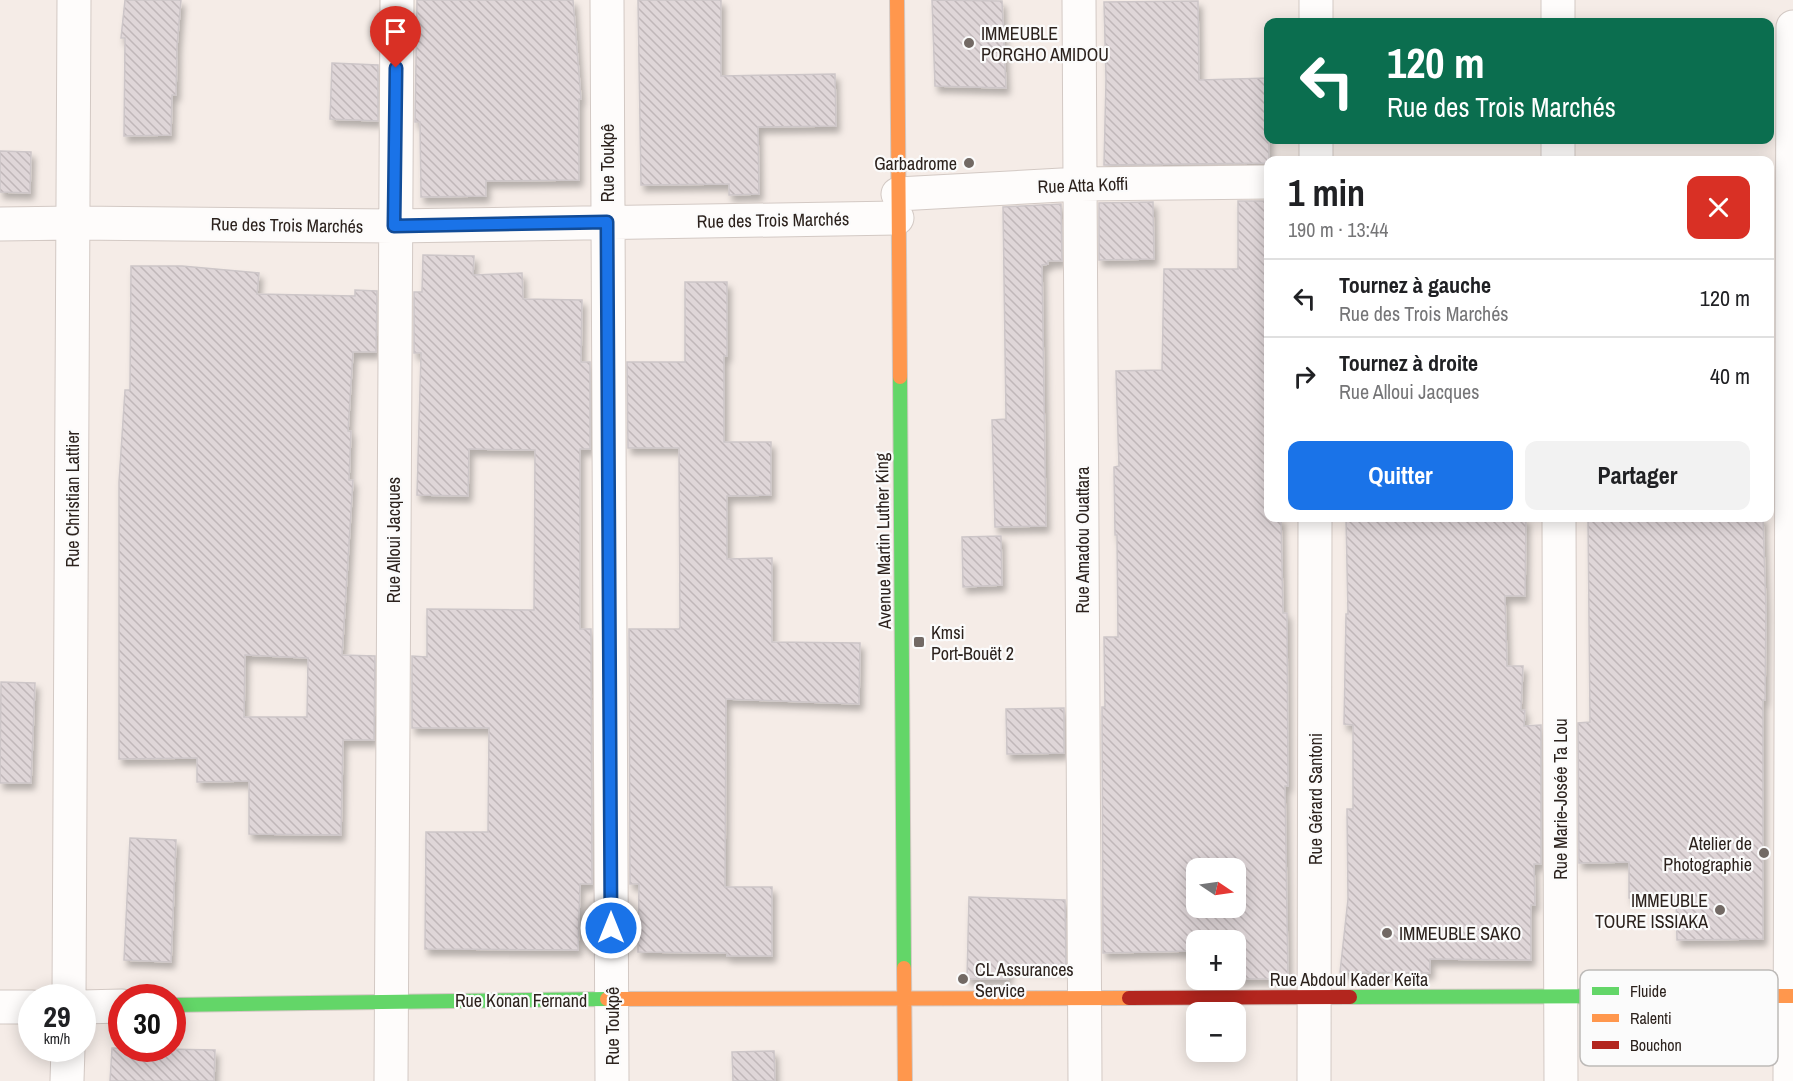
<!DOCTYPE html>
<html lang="fr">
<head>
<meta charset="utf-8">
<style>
	body { margin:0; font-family:"Archivo Narrow",sans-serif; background:#f2f2f2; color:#202124; height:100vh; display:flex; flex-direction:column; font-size:22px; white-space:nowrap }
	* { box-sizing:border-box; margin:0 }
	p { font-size:20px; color:#757577 }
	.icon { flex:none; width:33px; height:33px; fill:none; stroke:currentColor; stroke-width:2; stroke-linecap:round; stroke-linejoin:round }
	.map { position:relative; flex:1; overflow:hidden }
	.sheet { position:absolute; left:1264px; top:156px; width:510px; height:366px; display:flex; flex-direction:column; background:#fff; border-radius:12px; box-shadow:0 3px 15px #0003 }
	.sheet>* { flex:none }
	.guide { position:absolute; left:1264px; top:18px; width:510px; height:126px; border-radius:12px; box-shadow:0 3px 15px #0003; background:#0b6e4f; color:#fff; overflow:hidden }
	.needle { width:39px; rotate:103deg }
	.buttons { position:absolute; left:1186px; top:858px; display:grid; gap:12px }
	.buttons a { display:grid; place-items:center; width:60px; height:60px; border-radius:12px; background:#fff; box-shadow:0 3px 15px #0003; font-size:30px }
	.speed { position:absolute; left:18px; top:984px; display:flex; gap:12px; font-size:30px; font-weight:700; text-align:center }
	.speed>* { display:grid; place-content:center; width:78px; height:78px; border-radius:50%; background:#fff; box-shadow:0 3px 15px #0003; line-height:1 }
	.speed small { font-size:15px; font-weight:400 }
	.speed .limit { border:9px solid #d22; background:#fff; color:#111 }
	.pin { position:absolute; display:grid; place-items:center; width:51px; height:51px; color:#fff; margin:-62px -26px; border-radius:50% 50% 50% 0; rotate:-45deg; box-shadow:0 0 6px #0007 }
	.pin .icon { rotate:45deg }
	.me { position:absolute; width:66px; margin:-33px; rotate:0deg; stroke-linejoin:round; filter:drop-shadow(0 0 4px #0008) }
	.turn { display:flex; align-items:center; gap:21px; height:126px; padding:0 24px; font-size:27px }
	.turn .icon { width:78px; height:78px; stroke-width:2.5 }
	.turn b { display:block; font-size:42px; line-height:51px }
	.round { display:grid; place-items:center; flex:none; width:63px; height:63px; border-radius:12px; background:#f2f2f2 }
	.head { display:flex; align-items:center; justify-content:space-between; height:102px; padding:0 24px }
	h1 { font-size:36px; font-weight:700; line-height:45px }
	.cta { display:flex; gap:12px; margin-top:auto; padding:12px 24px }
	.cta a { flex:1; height:69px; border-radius:12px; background:#1a73e8; color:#fff; font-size:24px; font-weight:700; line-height:69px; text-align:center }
	.cta a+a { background:#f2f2f2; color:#202124 }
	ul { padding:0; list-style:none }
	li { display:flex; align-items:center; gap:18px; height:78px; padding:0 24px; border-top:2px solid #e0e0e0 }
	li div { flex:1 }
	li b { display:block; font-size:22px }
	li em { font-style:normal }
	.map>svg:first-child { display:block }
	.building { fill:url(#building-back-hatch); stroke:#cdc6c8; stroke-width:1.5; fill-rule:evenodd; filter:url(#shadow) }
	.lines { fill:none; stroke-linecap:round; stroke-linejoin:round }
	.street-casing { stroke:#d3c9c4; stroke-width:35 }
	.fast-casing { stroke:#d3c9c4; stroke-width:16 }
	.slow-casing { stroke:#d3c9c4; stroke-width:16 }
	.jam-casing { stroke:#d3c9c4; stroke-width:16 }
	.street { stroke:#fefcfb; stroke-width:33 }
	.fast { stroke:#63d668; stroke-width:14 }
	.slow { stroke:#ff974d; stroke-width:14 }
	.jam { stroke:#b3261e; stroke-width:14 }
	.route-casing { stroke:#114b97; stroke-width:15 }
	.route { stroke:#1a73e8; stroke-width:10 }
	.poi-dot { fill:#726964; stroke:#fbfbfb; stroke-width:2 }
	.labels { text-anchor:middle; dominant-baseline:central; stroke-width:4.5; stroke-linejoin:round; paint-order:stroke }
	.poi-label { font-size:18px; fill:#2c221d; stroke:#fbfbfb; text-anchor:start }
	.street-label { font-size:18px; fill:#2c221d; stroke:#fbfbfb }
	.key { fill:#fbfbfb; stroke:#bdbab8; stroke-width:1.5 }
	.key-label { font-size:16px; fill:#2c221d }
</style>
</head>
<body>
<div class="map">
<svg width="1793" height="1081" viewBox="0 0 1793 1081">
	<defs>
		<pattern id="building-back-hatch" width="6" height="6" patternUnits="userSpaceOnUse" patternTransform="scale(1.5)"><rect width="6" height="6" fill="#dfd6d8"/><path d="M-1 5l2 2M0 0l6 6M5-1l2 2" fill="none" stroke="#c0b7b9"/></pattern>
		<filter id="shadow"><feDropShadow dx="3.5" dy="6" stdDeviation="3" flood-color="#0004"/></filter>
	</defs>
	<rect width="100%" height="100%" fill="#f5ece7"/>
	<path class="building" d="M125,0H181L177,46L176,95H172L171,135L124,136L125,38H121Z
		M417,0H573L581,99H579V180L486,181V196L421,197L420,122H415Z
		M638,0H721V76L835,74L836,126L758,127L759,194L729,195V184L641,185Z
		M932,0L1002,1L1006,88L935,86Z
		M1198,1L1199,80L1269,78V163L1104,165L1106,79L1104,2Z
		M332,63L378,65V121L330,119Z
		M0,151L31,152L30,193L0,192Z
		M1238,201H1269V518H1281L1283,613H1287L1288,786H1285L1288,979H1236V940H1197V979H1192L1191,951L1103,953L1102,707H1105L1104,637H1118L1117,535H1115L1114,467L1119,466L1116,371L1162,370L1164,269H1238ZM1197,868H1236V908H1197Z
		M1153,202L1154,259L1099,260V203Z
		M1061,204L1062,261H1048V264L1042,265L1046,526L995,527L992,420L1006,419L1003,207Z
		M423,255L474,256L473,275L522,273L523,299L582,300L581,362H590V449H580V629H591L592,884H580L578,950L425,949L426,832H488L489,728H412V656L427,657V609L534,610L535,450L469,449L468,496L417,495L421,353H414V292H422Z
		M131,266H182L259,273L257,294L355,296V290L377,291L376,352H353L348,431H351L349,480H353L342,655L375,656L374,740H343L341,835L249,834V781L197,782V758L119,759V482L125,390H130ZM245,655L308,658L307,717H244Z
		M685,282H727V356H724V442H771V495L727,496V559L772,558V642L860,643L859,704L726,699L725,887H772V956H727V953L638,952L639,884H630L629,629H679L680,627L679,448H628L627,362H685Z
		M1346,518H1526L1525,596H1505L1507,666H1523L1521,710H1525L1524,726L1541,725V864H1534L1535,905H1531V960L1430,959V973L1340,972L1348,899L1347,809H1353V725L1344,724L1346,614H1348Z
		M1588,518H1763L1766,610L1765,700H1763V939L1677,940L1676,898H1629V862L1579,863L1578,723L1590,722Z
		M1001,536L1002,585L963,587L962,537Z
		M1,682L35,683L31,783H0Z
		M1064,708V753L1007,754L1006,709Z
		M130,838L176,840L171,962L124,960Z
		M969,897L1065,900L1066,969L1009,967L1008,979H967Z
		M112,1048L215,1050L214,1081H110Z
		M774,1051L775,1081H733L732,1052Z"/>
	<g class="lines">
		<defs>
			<path id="street" d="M607,0L612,1081
				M1079,0L1085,1081
				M1558,0V22
				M1316,22V0
				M1558,140V160
				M1316,160V140
				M898,194L1080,184L1269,182
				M0,224L74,223L394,226L897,218
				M1559,518L1561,1081
				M69,998L74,0
				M0,1007H32
				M82,1007L122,1006
				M67,1081L68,1048
				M391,1081L397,0
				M1314,1081L1315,518
				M1790,1081L1793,27"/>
			<path id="fast" d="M900,377L904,968
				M1350,997L1672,996
				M172,1005L607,999"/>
			<path id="slow" d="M897,0L900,377
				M904,968L905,1081
				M1672,996H1793
				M607,999L1129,998"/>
			<path id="jam" d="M1129,998L1350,997"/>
		</defs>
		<use href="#street" class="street-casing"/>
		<use href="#fast" class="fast-casing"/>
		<use href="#slow" class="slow-casing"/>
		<use href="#jam" class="jam-casing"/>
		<use href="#street" class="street"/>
		<use href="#fast" class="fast"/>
		<use href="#slow" class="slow"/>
		<use href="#jam" class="jam"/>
	</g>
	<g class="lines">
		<defs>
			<path id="route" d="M396,68L394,226L607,222L611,928"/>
		</defs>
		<use href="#route" class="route-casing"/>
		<use href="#route" class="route"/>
	</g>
	<g class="poi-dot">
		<circle cx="969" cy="43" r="6"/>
		<circle cx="969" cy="163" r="6"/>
		<rect x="913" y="636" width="12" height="12" rx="3"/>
		<circle cx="1764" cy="853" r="6"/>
		<circle cx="1720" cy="910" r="6"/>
		<circle cx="1387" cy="933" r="6"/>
		<circle cx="963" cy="979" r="6"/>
	</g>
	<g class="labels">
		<g class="poi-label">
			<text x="981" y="33">IMMEUBLE<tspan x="981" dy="21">PORGHO AMIDOU</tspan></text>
			<text x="957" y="163" text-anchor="end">Garbadrome</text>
			<text x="931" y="632">Kmsi<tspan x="931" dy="21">Port-Bouët 2</tspan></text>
			<text x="1752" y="843" text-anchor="end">Atelier de<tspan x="1752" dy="21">Photographie</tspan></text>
			<text x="1708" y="900" text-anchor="end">IMMEUBLE<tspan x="1708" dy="21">TOURE ISSIAKA</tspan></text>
			<text x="1399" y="933">IMMEUBLE SAKO</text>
			<text x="975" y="969">CL Assurances<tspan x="975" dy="21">Service</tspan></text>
		</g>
		<g class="street-label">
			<text transform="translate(607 163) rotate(-90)">Rue Toukpê</text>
			<text transform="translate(1083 185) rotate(-2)">Rue Atta Koffi</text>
			<text transform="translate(773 220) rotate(-1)">Rue des Trois Marchés</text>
			<text transform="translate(287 225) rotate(1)">Rue des Trois Marchés</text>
			<text transform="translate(72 499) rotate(-90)">Rue Christian Lattier</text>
			<text transform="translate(393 540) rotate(-90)">Rue Alloui Jacques</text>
			<text transform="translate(1082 540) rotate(-90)">Rue Amadou Ouattara</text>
			<text transform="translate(883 541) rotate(-91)">Avenue Martin Luther King</text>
			<text transform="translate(1315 799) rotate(-90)">Rue Gérard Santoni</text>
			<text transform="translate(1560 799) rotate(-90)">Rue Marie-Josée Ta Lou</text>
			<text x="1349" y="979">Rue Abdoul Kader Keïta</text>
			<text x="521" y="1000">Rue Konan Fernand</text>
			<text transform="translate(612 1026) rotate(-90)">Rue Toukpê</text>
		</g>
	</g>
	<rect x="1580" y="970" width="198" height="96" rx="9" class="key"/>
	<rect x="1592" y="987" width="27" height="8" fill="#63d668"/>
	<rect x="1592" y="1014" width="27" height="8" fill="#ff974d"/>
	<rect x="1592" y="1041" width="27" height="8" fill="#b3261e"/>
	<g class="key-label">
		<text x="1630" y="997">Fluide</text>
		<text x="1630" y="1024">Ralenti</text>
		<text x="1630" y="1051">Bouchon</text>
	</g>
</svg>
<div class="buttons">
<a><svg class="needle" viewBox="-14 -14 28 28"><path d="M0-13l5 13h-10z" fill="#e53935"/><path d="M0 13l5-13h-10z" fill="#757577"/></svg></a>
<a>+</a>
<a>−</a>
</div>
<div class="speed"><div>29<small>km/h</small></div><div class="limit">30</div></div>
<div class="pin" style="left:396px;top:68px;background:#d93025"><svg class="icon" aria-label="arrive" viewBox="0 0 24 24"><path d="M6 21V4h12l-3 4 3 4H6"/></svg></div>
<svg class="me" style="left:611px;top:928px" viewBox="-20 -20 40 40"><circle r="17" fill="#1a73e8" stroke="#fff" stroke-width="3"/><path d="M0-11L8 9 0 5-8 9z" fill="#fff"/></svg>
<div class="guide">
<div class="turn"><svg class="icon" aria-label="left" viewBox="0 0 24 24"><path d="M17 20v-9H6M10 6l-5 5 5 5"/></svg><div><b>120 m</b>Rue des Trois Marchés</div></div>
</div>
<section class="sheet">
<div class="head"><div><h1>1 min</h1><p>190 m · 13:44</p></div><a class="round" style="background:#d93025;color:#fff"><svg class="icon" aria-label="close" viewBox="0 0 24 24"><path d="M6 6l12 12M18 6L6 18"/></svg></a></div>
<ul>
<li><svg class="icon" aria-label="left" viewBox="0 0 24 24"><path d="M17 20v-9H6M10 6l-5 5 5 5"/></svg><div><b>Tournez à gauche</b><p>Rue des Trois Marchés</p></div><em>120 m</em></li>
<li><svg class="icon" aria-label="right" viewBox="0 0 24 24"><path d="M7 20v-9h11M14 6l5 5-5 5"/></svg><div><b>Tournez à droite</b><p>Rue Alloui Jacques</p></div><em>40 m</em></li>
</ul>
<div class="cta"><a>Quitter</a><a>Partager</a></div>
</section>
</div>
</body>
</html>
